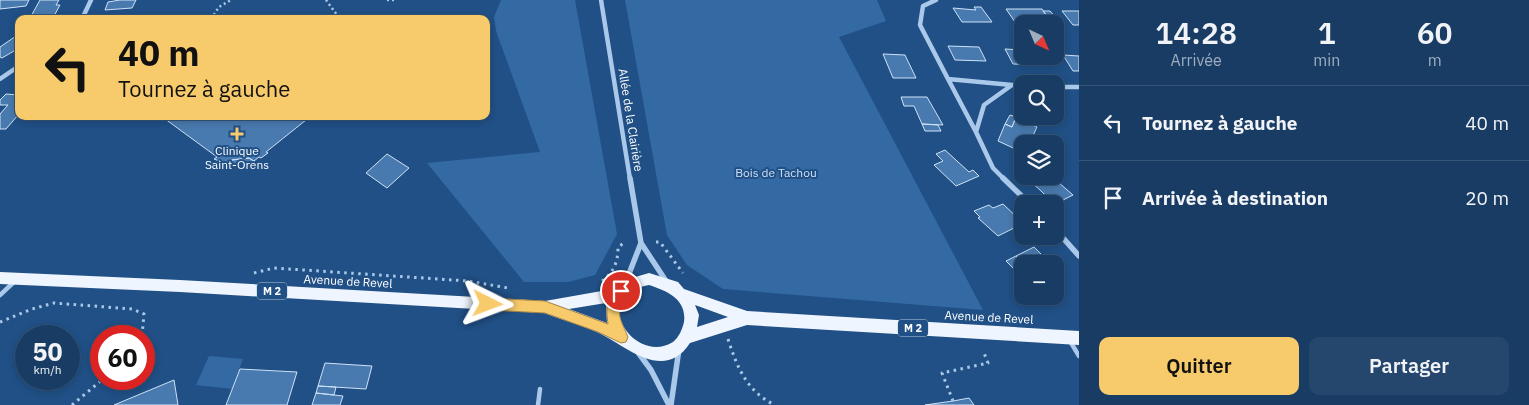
<!DOCTYPE html>
<html lang="fr">
<head>
<meta charset="utf-8">
<style>
	body { margin:0; font-family:"IBM Plex Sans",sans-serif; background:#25476d; color:#f1f3f6; height:100vh; display:flex; flex-direction:column; font-size:19px; white-space:nowrap }
	* { box-sizing:border-box; margin:0 }
	p { font-size:16px; color:#9fadbf }
	.icon { flex:none; width:28px; height:28px; fill:none; stroke:currentColor; stroke-width:2; stroke-linecap:round; stroke-linejoin:round }
	.map { position:relative; flex:1; overflow:hidden }
	.drawer { display:flex; flex-direction:column; background:#183c64; width:450px }
	.drawer>* { flex:none }
	.guide { position:absolute; left:15px; top:15px; width:475px; height:105px; border-radius:10px; box-shadow:0 2px 8px #0003,0 0 0 1px #365678; background:#f7ca6b; color:#111; overflow:hidden }
	.needle { width:32px; rotate:136deg }
	.controls { position:absolute; left:1014px; top:15px; display:grid; gap:10px }
	.controls a { display:grid; place-items:center; width:50px; height:50px; border-radius:10px; background:#183c64; box-shadow:0 2px 8px #0003,0 0 0 1px #365678; font-size:25px }
	.speed { position:absolute; left:15px; top:325px; display:flex; gap:10px; font-size:25px; font-weight:700; text-align:center }
	.speed>* { display:grid; place-content:center; width:65px; height:65px; border-radius:50%; background:#183c64; box-shadow:0 2px 8px #0003,0 0 0 1px #365678; line-height:1 }
	.speed small { font-size:12px; font-weight:400 }
	.speed .limit { border:8px solid #d22; background:#fff; color:#111 }
	.pin { position:absolute; display:grid; place-items:center; width:42px; height:42px; color:#fff; margin:-21px; border:2px solid #fff; border-radius:50%; box-shadow:0 1px 5px #0007 }
	.me { position:absolute; width:55px; margin:-28px; rotate:93deg; stroke-linejoin:round; filter:drop-shadow(0 0 4px #0008) }
	.turn { display:flex; align-items:center; gap:18px; height:105px; padding:0 20px; font-size:22px }
	.turn .icon { width:65px; height:65px; stroke-width:2.5 }
	.turn b { display:block; font-size:35px; line-height:42px }
	.eta { display:flex; justify-content:space-evenly; align-items:center; height:85px; text-align:center }
	.eta b { font-size:30px; font-weight:600; line-height:35px }
	.action { display:flex; gap:10px; margin-top:auto; padding:10px 20px }
	.action a { flex:1; height:58px; border-radius:10px; background:#f7ca6b; color:#111; font-size:20px; font-weight:600; line-height:58px; text-align:center }
	.action a+a { background:#25476d; color:#f1f3f6 }
	ul { padding:0; list-style:none }
	li { display:flex; align-items:center; gap:15px; height:75px; padding:0 20px; border-top:1px solid #365678 }
	li div { flex:1 }
	li b { display:block; font-size:19px }
	li em { font-style:normal }
	main { display:flex; flex:1; min-height:0 }
	.map>svg:first-child { display:block }
	.green { fill:#346aa3 }
	.building { fill:#497aaf; stroke:#cee2f7 }
	.lines { fill:none; stroke-linecap:round; stroke-linejoin:round }
	.path-far1 { stroke:#aac9ea; stroke-width:2.5; stroke-dasharray:2 3; stroke-linecap:butt }
	.path { stroke:#aac9ea; stroke-width:3; stroke-dasharray:2.5 4.5; stroke-linecap:butt }
	.service { stroke:#aac9ea; stroke-width:4.5 }
	.minor-far1 { stroke:#aac9ea; stroke-width:4.5 }
	.minor { stroke:#aac9ea; stroke-width:5.5 }
	.primary { fill:#eef5fe; fill-rule:evenodd }
	.route { fill:#f7ca6b; stroke:#a18346 }
	.poi-dot { fill:#f7ca6b; stroke:#205086; stroke-width:2 }
	.labels { text-anchor:middle; dominant-baseline:central; stroke-width:4; stroke-linejoin:round; paint-order:stroke }
	.shield { fill:#205086; stroke:#bccadb; stroke-width:1 }
	.shield-label { font-size:11px; font-weight:bold; fill:#fff }
	.street-label { font-size:12px; fill:#fff; stroke:#205086 }
	.poi-label { font-size:12px; fill:#fff; stroke:#205086 }
	.park-label { font-size:12px; fill:#cee2f7; stroke:#205086 }
</style>
</head>
<body>
<main>
<div class="map">
<svg width="1079" height="405" viewBox="0 0 1079 405">
	<rect width="100%" height="100%" fill="#205086"/>
	<path class="green" d="M501,0H575L617,234L595,275L568,282H524L427,163L540,152L496,31L494,17Z
		M625,0H877L886,21L839,37L983,310L723,289L687,265L667,235Z
		M209,356L243,359L232,389L196,385Z"/>
	<path class="building" d="M0,0H29L26,6L0,9Z
		M40,0H59L56,5H60L54,16L30,18Z
		M120,0H136L132,8L105,10L108,2Z
		M974,7H981L992,22H962L953,8L976,10Z
		M1006,9H1042L1051,22H1015Z
		M1043,11H1050L1058,20H1050Z
		M1062,11H1079V25H1073Z
		M19,34V48L2,58L0,57V47Z
		M948,46L979,47L986,61L955,60Z
		M1005,49L1022,50V56H1037L1042,65L1013,64Z
		M883,54L905,55L916,78H893Z
		M1063,55L1079,56V71H1073Z
		M6,94L19,95V114L6,129H0V114L8,105H0V100Z
		M901,97H927L943,125L922,124L914,106H904Z
		M1010,115L1016,117L1012,127L1005,124Z
		M161,116H311L266,152L268,153L261,158L259,157L254,161L249,158L232,160L227,164L214,159L217,157Z
		M1016,117L1037,127L1029,144H1022V152L998,141L1005,124L1012,127Z
		M922,124L938,125L941,131H925Z
		M945,150L969,172L973,170L979,176L956,186L934,165L943,161L936,154Z
		M387,154L409,168L387,188L366,173Z
		M249,158L255,162L225,165L232,160Z
		M1035,176H1051L1073,195L1055,204L1028,179Z
		M1003,204L1022,222V224L998,236L978,218L980,217L974,211L989,205L993,208Z
		M1034,247L1051,264H1024L1016,256Z
		M1016,256L1024,264L1022,272L1019,274L1006,261Z
		M325,363L372,366L366,389L318,386Z
		M240,369L297,372L287,405H226Z
		M174,380L178,405H114Z
		M318,386L336,387L334,395L316,393Z
		M316,393L343,396L340,405H312Z
		M969,398L974,405H925L953,401Z"/>
	<g class="lines">
		<path class="path-far1" d="M326,0L340,19
			M387,0H394
			M211,19L219,7L231,0"/>
		<path class="path" d="M656,242H660L683,273
			M254,273L274,268L468,281L508,288
			M602,281C614,272 618,262 618,247L624,243
			M0,322L32,309L54,303L132,309L144,314L142,336
			M728,339C737,367 747,392 775,405
			M953,401L942,373L988,363L984,353
			M72,405L103,379"/>
		<path class="service" d="M0,295L15,281
			M1070,341L1079,356
			M538,405L540,389"/>
		<path class="minor-far1" d="M601,0L630,179
			M936,0L923,6L920,25L948,79L1012,85
			M82,19L91,0
			M0,79L19,66
			M948,79L976,132
			M1055,87H1079
			M1004,179L993,168L976,132L984,105L1012,85H1022"/>
		<path class="minor" d="M630,178L641,243L666,281
			M1003,178L1030,204
			M1055,229L1079,256
			M625,284L641,243
			M637,351L651,370L669,405
			M671,405L679,349"/>
		<path class="primary" d="M0,272L180,280L545,301L613,289L625,280L649,273L678,282L684,289L747,311L1079,331V345L747,325L690,343C664,383 626,346 599,333C582,325 562,320 544,313L180,292L0,284ZM649,285C667,291 687,299 684,322C682,330 679,337 673,342C634,366 588,295 649,285ZM606,304L607,323L569,309L606,303ZM695,305L728,317L697,327L699,315Z"/>
	</g>
	<path class="route" d="M621,285L625,287L627,291C616,315 618,314 628,337L626,342L621,343L598,332L545,313L488,310L483,308L482,304L483,300L488,298L545,301L608,324C606,311 605,291 621,285Z"/>
	<path class="poi-dot" d="M234.5 126.5h5v5h5v5h-5v5h-5v-5h-5v-5h5z"/>
	<g class="labels">
		<g class="shield">
			<rect x="257" y="282.5" width="30" height="17" rx="4"/>
			<rect x="898" y="319.5" width="30" height="17" rx="4"/>
		</g>
		<g class="shield-label">
			<text x="272" y="291">M 2</text>
			<text x="913" y="328">M 2</text>
		</g>
		<g class="street-label">
			<text transform="translate(631 120) rotate(81)">Allée de la Clairière</text>
			<text transform="translate(348 281) rotate(3)">Avenue de Revel</text>
			<text transform="translate(989 317) rotate(3)">Avenue de Revel</text>
		</g>
		<g class="poi-label">
			<text x="237" y="150">Clinique<tspan x="237" dy="14">Saint-Orens</tspan></text>
		</g>
		<g class="park-label">
			<text x="776" y="172">Bois de Tachou</text>
		</g>
	</g>
</svg>
<div class="controls">
<a><svg class="needle" viewBox="-14 -14 28 28"><path d="M0-13l5 13h-10z" fill="#e53935"/><path d="M0 13l5-13h-10z" fill="#9fadbf"/></svg></a>
<a><svg class="icon" aria-label="search" viewBox="0 0 24 24"><circle cx="10" cy="10" r="6"/><path d="M15 15l6 6"/></svg></a>
<a><svg class="icon" aria-label="layers" viewBox="0 0 24 24"><path d="M12 4l9 5-9 5-9-5zM3 14l9 5 9-5"/></svg></a>
<a>+</a>
<a>−</a>
</div>
<div class="speed"><div>50<small>km/h</small></div><div class="limit">60</div></div>
<div class="pin" style="left:621px;top:291px;background:#d93025"><svg class="icon" aria-label="arrive" viewBox="0 0 24 24"><path d="M6 21V4h12l-3 4 3 4H6"/></svg></div>
<svg class="me" style="left:488px;top:304px" viewBox="-20 -20 40 40"><path d="M0-17L14 15 0 8-14 15z" fill="#f7ca6b" stroke="#fff" stroke-width="4"/></svg>
<div class="guide">
<div class="turn"><svg class="icon" aria-label="left" viewBox="0 0 24 24"><path d="M17 20v-9H6M10 6l-5 5 5 5"/></svg><div><b>40 m</b>Tournez à gauche</div></div>
</div>
</div>
<section class="drawer">
<div class="eta">
<div><b>14:28</b><p>Arrivée</p></div>
<div><b>1</b><p>min</p></div>
<div><b>60</b><p>m</p></div>
</div>
<ul>
<li><svg class="icon" aria-label="left" viewBox="0 0 24 24"><path d="M17 20v-9H6M10 6l-5 5 5 5"/></svg><div><b>Tournez à gauche</b></div><em>40 m</em></li>
<li><svg class="icon" aria-label="arrive" viewBox="0 0 24 24"><path d="M6 21V4h12l-3 4 3 4H6"/></svg><div><b>Arrivée à destination</b></div><em>20 m</em></li>
</ul>
<div class="action"><a>Quitter</a><a>Partager</a></div>
</section>
</main>
</body>
</html>
